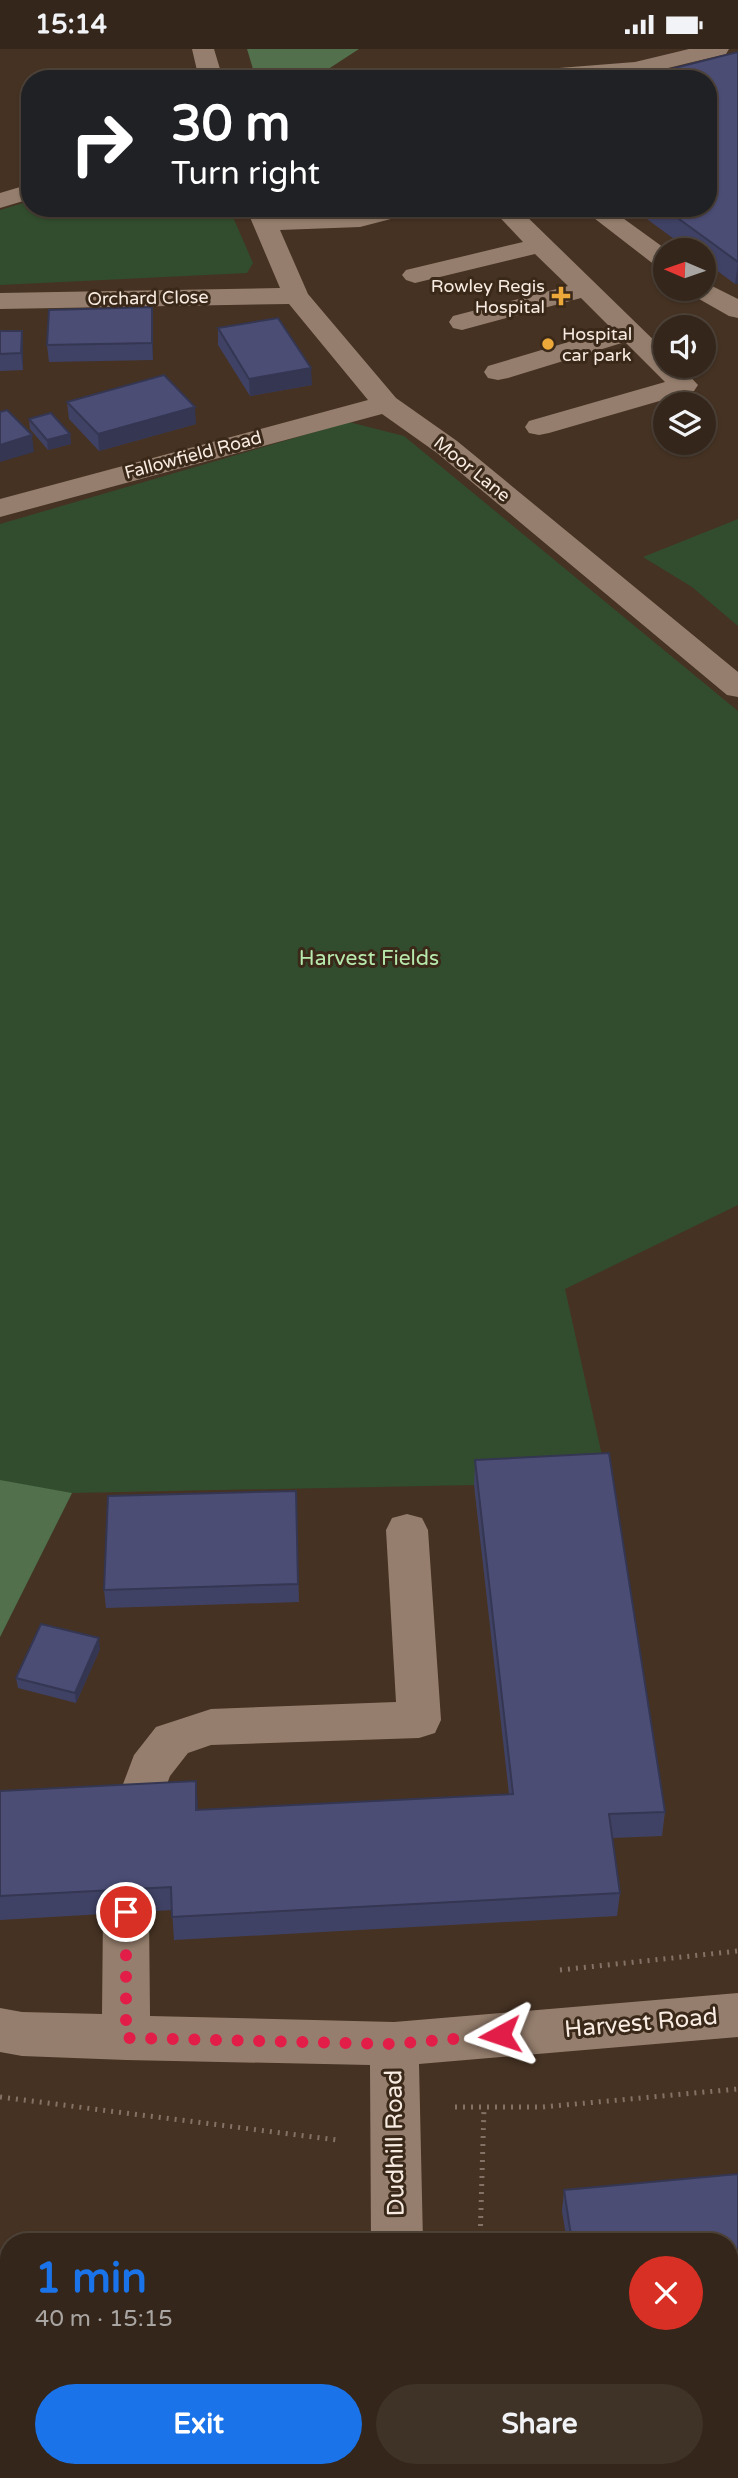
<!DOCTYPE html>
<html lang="en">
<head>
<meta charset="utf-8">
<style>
	body { margin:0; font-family:"Varela Round",sans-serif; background:#3f3227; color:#f1f3f6; height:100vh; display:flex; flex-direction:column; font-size:26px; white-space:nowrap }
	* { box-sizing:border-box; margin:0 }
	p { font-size:23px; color:#a9a5a2 }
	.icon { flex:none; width:38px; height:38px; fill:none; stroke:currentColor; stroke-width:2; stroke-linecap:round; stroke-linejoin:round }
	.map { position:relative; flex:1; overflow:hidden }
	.details { position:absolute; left:0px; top:2184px; width:738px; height:245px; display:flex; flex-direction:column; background:#34261a; border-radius:28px 28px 0 0; box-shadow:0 2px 5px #0004,0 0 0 2px #4e4339 }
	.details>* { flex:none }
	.top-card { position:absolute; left:21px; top:21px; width:696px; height:147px; border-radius:28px; box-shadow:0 2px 5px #0004,0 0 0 2px #4e4339; background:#202124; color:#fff; overflow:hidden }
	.needle { width:46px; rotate:272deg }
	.fabs { position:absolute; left:653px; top:189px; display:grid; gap:14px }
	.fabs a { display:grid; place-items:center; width:63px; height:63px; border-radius:50%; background:#34261a; box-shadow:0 2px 5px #0004,0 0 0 2px #4e4339; font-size:35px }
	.pin { position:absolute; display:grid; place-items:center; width:60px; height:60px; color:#fff; margin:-30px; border:4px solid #fff; border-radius:50%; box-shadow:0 2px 7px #0007 }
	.me { position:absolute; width:77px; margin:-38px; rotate:265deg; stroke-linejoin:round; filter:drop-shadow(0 0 5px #0008) }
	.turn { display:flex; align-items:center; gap:24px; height:147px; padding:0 35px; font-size:32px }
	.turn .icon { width:91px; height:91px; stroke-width:2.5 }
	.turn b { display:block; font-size:49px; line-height:60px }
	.round { display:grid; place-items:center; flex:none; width:74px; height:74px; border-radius:37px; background:#3f3227 }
	.overview { display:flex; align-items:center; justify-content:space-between; height:119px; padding:0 35px }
	h1 { font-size:42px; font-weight:700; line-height:52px; color:#1a73e8 }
	.button { display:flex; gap:14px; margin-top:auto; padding:14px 35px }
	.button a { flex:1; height:80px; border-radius:42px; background:#1a73e8; color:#fff; font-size:28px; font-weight:700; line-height:80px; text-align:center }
	.button a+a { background:#3f3227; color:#f1f3f6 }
	.status { display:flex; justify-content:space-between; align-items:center; height:49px; padding:0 35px; background:#34261a; direction:ltr }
	.status svg { height:19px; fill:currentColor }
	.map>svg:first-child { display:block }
	.green { fill:#324d2d }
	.forest { fill:#51704b }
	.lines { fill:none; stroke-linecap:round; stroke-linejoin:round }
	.path { stroke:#837265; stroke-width:5; stroke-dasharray:2 6; stroke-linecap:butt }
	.minor { fill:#957e6d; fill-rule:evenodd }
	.wall { fill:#404265 }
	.shaded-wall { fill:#343652 }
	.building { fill:#4b4d75; stroke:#343652; stroke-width:2 }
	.route { stroke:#e11d48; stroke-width:12; stroke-dasharray:0 21.6 }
	.poi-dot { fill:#eca93a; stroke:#3a2819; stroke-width:2.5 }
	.labels { text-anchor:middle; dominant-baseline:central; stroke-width:6; stroke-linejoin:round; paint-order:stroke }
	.far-poi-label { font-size:18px; fill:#f8ece2; stroke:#3a2819; text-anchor:end }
	.far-street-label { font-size:18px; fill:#f8ece2; stroke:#3a2819 }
	.park-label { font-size:21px; fill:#b7e9ac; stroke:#3a2819 }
	.near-street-label { font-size:24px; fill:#f8ece2; stroke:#3a2819 }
</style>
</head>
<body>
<div class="status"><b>15:14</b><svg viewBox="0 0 49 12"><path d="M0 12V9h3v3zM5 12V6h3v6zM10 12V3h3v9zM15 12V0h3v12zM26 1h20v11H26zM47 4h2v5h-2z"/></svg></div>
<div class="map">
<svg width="738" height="2429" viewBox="0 0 738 2429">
	<rect width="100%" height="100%" fill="#453223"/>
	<path class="green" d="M30,152V159H229L253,214L247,224L0,236V161Z
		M349,373L404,387L738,662V1156L565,1240L607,1429L474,1436L72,1444L0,1588V475Z
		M738,470V577L692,538L643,508Z"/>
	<path class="forest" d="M247,0H359L313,30H256Z
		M0,1431L72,1444L0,1588Z"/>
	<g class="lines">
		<path class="path" d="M560,1921L738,1902
			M0,2048L337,2091
			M455,2058H543L738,2040
			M480,2193L484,2059"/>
		<path class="minor" d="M192,0H214L223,30H199Z
			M689,0H729L726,5L635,27L497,30L500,25L508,23L635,13Z
			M30,135V150L0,159V144Z
			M246,159H271L274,166L417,159L414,164L360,178L280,181L308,245L396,349L457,392L738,623V648L727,646L437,404L382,365L0,468V450L368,351L289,255L0,260V244L280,239Z
			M491,159H518L665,302V317H680L698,336L694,342L549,384L539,386L529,384L525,378L529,372L665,333L625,293L508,329L498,331L488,329L484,323L488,317L612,280L581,249L462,281L453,279L449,273L453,267L568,237L535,205L415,234L406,231L402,226L406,221L523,193Z
			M581,159H609L667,201L665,220L656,217Z
			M704,233L738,250V269L729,267L692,246L688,240H704Z
			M407,1465L422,1469L428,1481L441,1671L435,1684L419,1689L211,1696L188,1704L170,1727L153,1773L137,1778L121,1773L114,1759L134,1706L156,1678L211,1660L396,1653L386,1481L392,1469Z
			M126,1843L143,1849L149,1863L150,1967L394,1973L738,1944V1988L419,2015L423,2193H371L370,2016L126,2011L22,2007L0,2003V1959L22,1963L102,1965L103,1863L109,1849Z
			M352,2420H406L404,2429H350Z
			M459,2420H532L536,2429H463Z"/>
	</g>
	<path class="wall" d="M738,3V235H735L704,212V201H689L632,159H709V30H639V28Z
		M152,258L153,311L49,313L47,296Z
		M218,279L312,336L250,347L218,296Z
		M0,282H22L23,298V321L0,322Z
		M67,353L196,375L99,402L69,370Z
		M29,370L70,385L71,395L48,401L30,380Z
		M475,1411L665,1763L662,1787L612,1789L620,1844L617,1867L174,1891L172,1861L0,1871V1742L198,1761L509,1745L474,1436Z
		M296,1442L299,1553L106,1559L104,1541Z
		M100,1600L76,1654L18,1639L16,1629Z
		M738,2125V2250L730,2251V2193H567L562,2162L564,2141Z
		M9,2207V2326L0,2324V2215Z"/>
	<path class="shaded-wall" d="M738,212V235H735L738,213Z
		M152,258L153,275V311L152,294Z
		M22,282L23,298V321L21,304Z
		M311,319L312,336L250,347L249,330Z
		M195,358L196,375L99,402L98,385Z
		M70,385L71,395L48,401L47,391Z
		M32,386L34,403L0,413V396Z
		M99,1589L100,1600L76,1654L75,1644Z
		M196,1732L198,1756V1785L196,1761Z"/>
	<path class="building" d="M738,3V213L664,159H709V30H641L639,28Z
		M152,258V294L47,296L49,261Z
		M278,269L311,319L249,330L218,279Z
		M0,282H22L21,304L0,305Z
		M164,326L195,358L98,385L67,353Z
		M7,361L32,386L0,396V363Z
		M51,364L70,385L47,391L29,370Z
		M609,1404L665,1763L609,1765L620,1844L172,1868L171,1838L0,1847V1742L196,1732V1761L513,1745L475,1411Z
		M296,1442L298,1535L104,1541L108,1447Z
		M41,1575L99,1589L75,1644L16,1629Z
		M738,2125V2229L730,2230V2193H572L564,2141Z
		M3,2206L9,2207V2312L0,2309V2215Z"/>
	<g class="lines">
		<path class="route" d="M126,1863V1989L394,1995L500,1986"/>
	</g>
	<g class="poi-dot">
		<path d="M557.5 236.5h7v7h7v7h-7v7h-7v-7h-7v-7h7z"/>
		<circle cx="548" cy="295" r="7"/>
	</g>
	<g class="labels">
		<g class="far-poi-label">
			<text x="545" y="237">Rowley Regis<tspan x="545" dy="21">Hospital</tspan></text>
			<text x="562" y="285" text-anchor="start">Hospital<tspan x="562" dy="21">car park</tspan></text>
		</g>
		<g class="far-street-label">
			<text transform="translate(148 249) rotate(-1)">Orchard Close</text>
			<text transform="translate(193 406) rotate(-15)">Fallowfield Road</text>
			<text transform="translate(472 420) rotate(39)">Moor Lane</text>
		</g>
		<g class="park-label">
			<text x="369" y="909">Harvest Fields</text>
		</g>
		<g class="near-street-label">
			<text transform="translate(641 1974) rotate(-5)">Harvest Road</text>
			<text transform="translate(395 2094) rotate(-91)">Dudhill Road</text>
		</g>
	</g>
</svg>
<div class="fabs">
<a><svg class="needle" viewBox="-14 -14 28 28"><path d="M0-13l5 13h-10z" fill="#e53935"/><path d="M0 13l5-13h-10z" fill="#a9a5a2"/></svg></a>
<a><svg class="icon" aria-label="sound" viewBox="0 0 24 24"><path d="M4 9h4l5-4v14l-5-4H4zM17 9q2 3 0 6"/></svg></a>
<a><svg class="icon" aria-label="layers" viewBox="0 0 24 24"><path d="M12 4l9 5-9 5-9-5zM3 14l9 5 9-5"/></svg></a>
</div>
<div class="pin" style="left:126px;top:1863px;background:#d93025"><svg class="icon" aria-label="arrive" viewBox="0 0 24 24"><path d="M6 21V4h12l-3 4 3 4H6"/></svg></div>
<svg class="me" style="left:500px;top:1986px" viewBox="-20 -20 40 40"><path d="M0-17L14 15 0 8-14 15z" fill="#e11d48" stroke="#fff" stroke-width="4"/></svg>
<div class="top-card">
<div class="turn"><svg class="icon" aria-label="right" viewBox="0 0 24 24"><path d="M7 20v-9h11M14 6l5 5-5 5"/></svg><div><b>30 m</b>Turn right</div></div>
</div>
<section class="details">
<div class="overview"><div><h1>1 min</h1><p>40 m · 15:15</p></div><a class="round" style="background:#d93025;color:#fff"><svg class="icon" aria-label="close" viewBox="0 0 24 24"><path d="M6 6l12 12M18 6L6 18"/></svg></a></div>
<div class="button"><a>Exit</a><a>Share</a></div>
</section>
</div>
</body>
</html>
